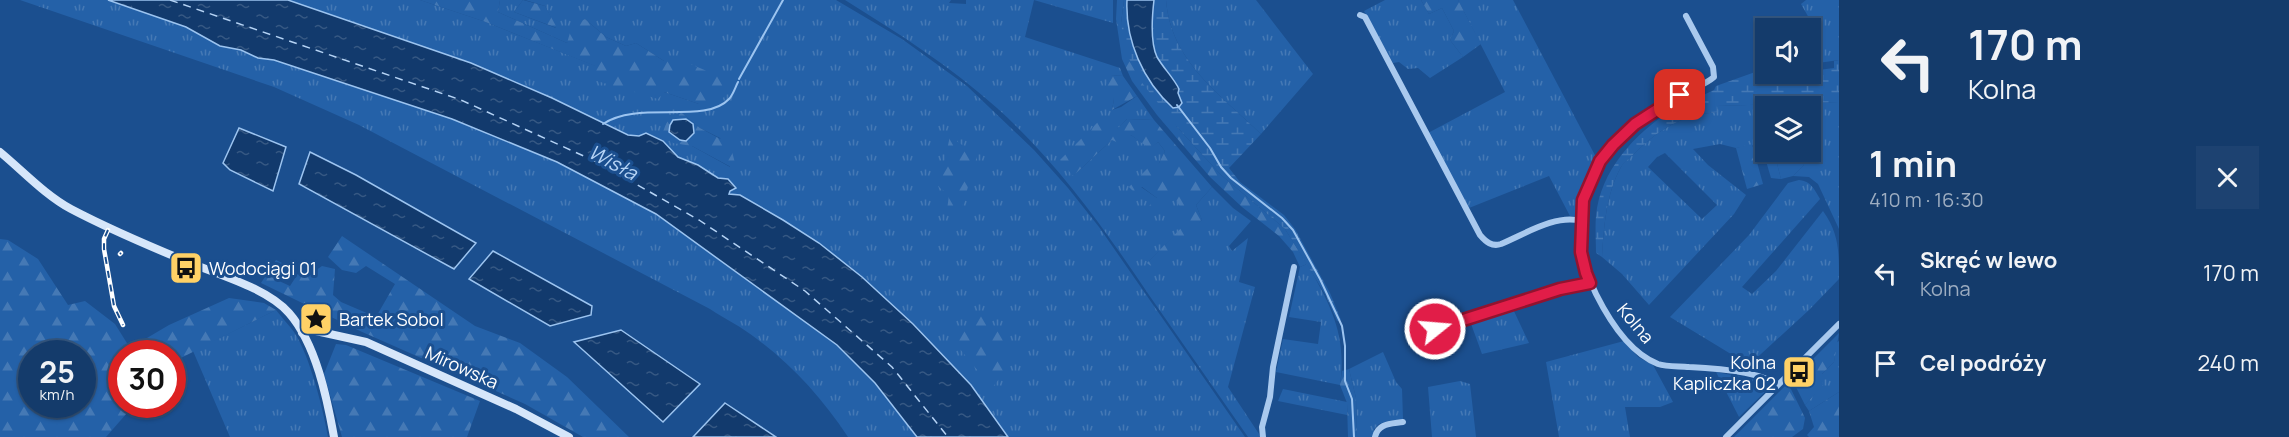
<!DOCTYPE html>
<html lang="pl">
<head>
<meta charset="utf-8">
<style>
	body { margin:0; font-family:Manrope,sans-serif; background:#1d4271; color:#f1f3f6; height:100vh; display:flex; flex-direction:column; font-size:22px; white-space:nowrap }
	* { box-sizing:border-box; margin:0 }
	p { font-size:20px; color:#9dadc1 }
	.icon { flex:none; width:33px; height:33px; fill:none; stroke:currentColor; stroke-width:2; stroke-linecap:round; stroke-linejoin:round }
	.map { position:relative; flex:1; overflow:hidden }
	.panel { display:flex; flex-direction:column; background:#143b6b; width:450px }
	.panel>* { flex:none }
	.top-card { background:#143b6b; color:#f1f3f6; overflow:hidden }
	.buttons { position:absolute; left:1755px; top:18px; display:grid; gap:12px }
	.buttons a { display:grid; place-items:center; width:66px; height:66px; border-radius:0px; background:#143b6b; box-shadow:0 2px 4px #0004,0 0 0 2px #33557e; font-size:30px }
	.speed { position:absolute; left:18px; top:340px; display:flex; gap:12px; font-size:30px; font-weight:700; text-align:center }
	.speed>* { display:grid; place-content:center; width:78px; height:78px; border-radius:50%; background:#143b6b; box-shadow:0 2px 4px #0004,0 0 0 2px #33557e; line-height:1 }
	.speed small { font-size:15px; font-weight:400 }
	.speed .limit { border:9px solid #d22; background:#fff; color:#111 }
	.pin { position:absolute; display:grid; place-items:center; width:51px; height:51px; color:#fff; margin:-26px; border-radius:12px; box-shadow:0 3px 9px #0006 }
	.me { position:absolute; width:66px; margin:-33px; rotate:73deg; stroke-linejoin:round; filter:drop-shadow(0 0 4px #0008) }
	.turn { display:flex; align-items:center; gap:21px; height:126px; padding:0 30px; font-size:27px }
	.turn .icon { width:78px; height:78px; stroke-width:2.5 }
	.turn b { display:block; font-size:42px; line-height:51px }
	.round { display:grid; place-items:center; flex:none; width:63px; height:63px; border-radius:0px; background:#1d4271 }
	.head { display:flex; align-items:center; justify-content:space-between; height:102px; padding:0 30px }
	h1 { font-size:36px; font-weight:700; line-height:45px }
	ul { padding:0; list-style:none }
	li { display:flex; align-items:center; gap:18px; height:90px; padding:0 30px }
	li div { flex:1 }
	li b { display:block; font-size:22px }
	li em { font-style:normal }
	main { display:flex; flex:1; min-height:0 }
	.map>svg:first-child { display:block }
	.grass { fill:url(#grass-tufts); fill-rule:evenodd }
	.forest { fill:url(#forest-firs); fill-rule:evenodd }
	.wetland { fill:url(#wetland-marsh) }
	.water { fill:url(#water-ripples); stroke:#9cc4f0; stroke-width:1.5 }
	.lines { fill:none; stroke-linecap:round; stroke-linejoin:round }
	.stream { stroke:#9cc4f0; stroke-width:2 }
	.ferry { stroke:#b5d3f5; stroke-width:1.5; stroke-dasharray:8 6; stroke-linecap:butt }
	.street { stroke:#a9c9ee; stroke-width:6 }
	.secondary { stroke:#d6e6fa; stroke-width:8 }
	.rail-casing { stroke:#fff; stroke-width:4.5 }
	.rail { stroke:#1b4f8f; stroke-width:2; stroke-dasharray:7; stroke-linecap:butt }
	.route-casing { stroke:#92132f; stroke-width:15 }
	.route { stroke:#e11d48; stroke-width:10 }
	.labels { text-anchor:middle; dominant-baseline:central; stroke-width:6; stroke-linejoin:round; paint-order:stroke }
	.poi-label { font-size:18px; fill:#fff; stroke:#1b4f8f; text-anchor:start }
	.street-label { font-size:18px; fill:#fff; stroke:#1b4f8f }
	.water-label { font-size:20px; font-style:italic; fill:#b5d3f5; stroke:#1b4f8f }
</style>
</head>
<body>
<main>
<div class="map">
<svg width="1839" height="437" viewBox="0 0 1839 437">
	<defs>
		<pattern id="grass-tufts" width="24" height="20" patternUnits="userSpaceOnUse" patternTransform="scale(1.5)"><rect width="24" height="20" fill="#2461a8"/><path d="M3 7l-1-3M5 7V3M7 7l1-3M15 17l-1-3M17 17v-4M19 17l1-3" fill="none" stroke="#4579b5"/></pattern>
		<pattern id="forest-firs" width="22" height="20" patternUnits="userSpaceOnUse" patternTransform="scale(1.5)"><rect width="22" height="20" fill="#2461a8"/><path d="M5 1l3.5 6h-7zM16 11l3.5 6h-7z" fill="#4579b5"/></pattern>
		<pattern id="wetland-marsh" width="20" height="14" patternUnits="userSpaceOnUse" patternTransform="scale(1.5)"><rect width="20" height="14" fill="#2461a8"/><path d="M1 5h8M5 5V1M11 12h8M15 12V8" fill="none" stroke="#4579b5"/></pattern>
		<pattern id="water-ripples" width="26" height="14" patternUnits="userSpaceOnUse" patternTransform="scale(1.5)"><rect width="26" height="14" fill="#123a6d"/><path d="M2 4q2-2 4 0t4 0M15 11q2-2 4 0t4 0" fill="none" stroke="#365883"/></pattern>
	</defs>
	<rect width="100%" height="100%" fill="#1b4f8f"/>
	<path class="grass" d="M20,0H108L186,27L220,46L241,50L258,58L274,60L452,119L557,162L656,214L837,345L875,383L917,437H848C823,399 793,366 757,339C742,327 725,319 710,309L359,125L274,87Z
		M288,0H420L483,21L596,66L598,81L664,92L699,104L664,61L636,43L626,46L606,37L585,19L567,43L498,12L500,0H523L514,12L556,28L545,6L525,0H836L902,39L967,86L1034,150L1068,188L1099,227L1245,437H1008L971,385L913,323L862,277L819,243L740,196L729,194L728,179L718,178L698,165L678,157L663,141L646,133L639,136L628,135L552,98L471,63ZM682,113L700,128L720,138L730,167L692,146Z
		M845,0H951L949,3L966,4V0H1113V23L1034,0L1025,37L1120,68L1123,76L1111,75L1114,99L1112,110L1121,107L1137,96L1154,120L1127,119L1073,176L1112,140L1131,135L1150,148L1158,142L1165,151L1159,163L1141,187L1157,198L1175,197L1189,221L1147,263L1202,220L1196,205L1212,187L1233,208L1251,221L1229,246L1232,251L1248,238L1239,282L1255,287L1228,387L1261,437H1248C1215,390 1182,342 1149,295C1104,228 1057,162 997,108C950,66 898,33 845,0Z
		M1166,0H1256L1313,74L1261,134C1220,94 1171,62 1166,0Z
		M1385,0H1421L1429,14L1442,8L1454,31L1450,40L1463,57L1430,78L1418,68L1408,69L1399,62L1393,63L1364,11Z
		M1458,0H1513L1598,161L1578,217L1570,216L1549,176L1469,208L1428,133L1505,92Z
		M1806,0H1839V60L1811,64L1810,28H1793L1809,18L1801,4Z
		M1839,102V229L1818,184L1809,177L1793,176L1804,165L1801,152H1810V106H1766V152H1774L1781,179L1771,178L1761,144L1736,148L1720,144L1693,149L1708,165L1746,195L1734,214L1649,305L1622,274L1602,257C1604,227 1606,194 1621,167C1624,161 1632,156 1637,151C1662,127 1683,115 1718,112L1716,106ZM1665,153L1717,205L1702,219L1648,167L1657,157Z
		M1799,180C1811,181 1814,189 1820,199L1742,287L1752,294L1776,271L1823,211C1839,233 1839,252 1839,279L1809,310L1749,365L1670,317L1749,235L1788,183Z
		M1307,264C1331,305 1347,336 1340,385L1276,372L1283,339L1318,344L1321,322L1289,317L1300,267Z
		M1512,307L1529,343L1482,354L1470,321Z
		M276,310C282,318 289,325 294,332C310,356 323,409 328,437H230L193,351Z
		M1624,341L1638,357L1653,365L1673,402L1660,407H1625L1630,437H1559L1546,362Z
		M1839,341V392L1809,411L1805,405L1822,385V374L1834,362L1836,343Z
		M1383,352L1396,382L1402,389L1403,419L1389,421L1379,424L1374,429V437H1357L1356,398L1349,369Z
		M1716,372L1767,382L1770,387L1739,417Z
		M1460,381L1470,384L1476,437H1432L1428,387Z
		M1283,389L1347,402V415L1278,401Z"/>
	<path class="forest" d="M420,0H500L498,12L567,43L572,26L585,19L606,37L626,46L636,43L664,61L674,57L735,83L723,98L699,104L664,92L658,99L597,81L595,66L483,21Z
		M523,0L545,6L557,28L514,12Z
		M1117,0H1124L1121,23L1177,127L1221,175L1285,229L1307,264L1300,267L1293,252L1279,236L1242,207L1210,177L1157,115L1132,81L1122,59L1116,19Z
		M1421,0H1458L1481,44L1463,57L1450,40L1454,31L1442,8L1429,14Z
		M1111,75L1123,76L1137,96L1112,110L1114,99L1106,85Z
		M682,113L700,128L730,144L735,163L731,167L692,146L673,143L663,132L669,115Z
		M1127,119L1154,120L1212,187L1196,205L1202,220L1153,268L1147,263L1188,221L1175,198L1152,216L1144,211L1157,198L1142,187L1134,192L1129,187L1151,165L1159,163L1165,151L1158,142L1150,149L1131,135L1121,144L1112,140L1073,176L1060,160L1100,120L1117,129Z
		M950,136L977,156L958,221L947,210L949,195L939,187Z
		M1752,144L1763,184L1747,189L1736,148Z
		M1774,152H1801L1804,165L1793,176L1781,179Z
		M342,236L475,326L520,343L567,377L629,437H583L525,404L360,331L261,283L276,260L286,265L284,274L279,281L290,286L301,269L312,273L322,266L335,269L333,295L341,302L376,317L395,284L366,266L356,273L342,270L328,257Z
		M0,239L8,240L38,259L68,305L85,301L115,324L130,348L169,325L229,298L264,303L276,310L173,362L172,354H122V405H134L106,437H0ZM32,354H82V405H32Z
		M976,312L982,313L1010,344L1000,360L1006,370L992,388L955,343Z
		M1839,333L1834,362L1822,374L1823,385L1805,405L1793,381L1796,376Z
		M336,344L346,345L480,401L467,437H342L324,374Z
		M1349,369L1356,398L1357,437H1348L1347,403L1340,385L1342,371Z
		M1788,383L1805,418L1803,429L1792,437H1734Z
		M1839,392V437H1809L1807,435L1814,427L1809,411Z"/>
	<path class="wetland" d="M1124,0H1131L1151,58L1148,0H1166C1171,62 1220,94 1261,134L1229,168L1240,182L1284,215L1295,229L1330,293L1341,320L1337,321L1325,294L1285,229L1221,175L1177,127L1139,79L1126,52L1121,23Z
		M1839,60V102L1717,106L1718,112C1683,115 1662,127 1637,151C1632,156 1625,161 1621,167C1606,194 1604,227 1602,257L1596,253C1596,241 1595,228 1596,216C1600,171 1635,133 1672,110C1685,102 1700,97 1714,90L1716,86L1758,71L1760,73L1810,74L1811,71L1834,68V61Z"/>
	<path class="water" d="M108,0H288L471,63L552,98L628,135L639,136L646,133L663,141L678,157L698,165L718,178L728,179L736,188L730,191L729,194L740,195L783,220L819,243L862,277L913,324L971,385L1008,437H917L875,383L837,345L656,214L557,162L452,119L274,60L258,58L241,50L220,46L186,27Z
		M1127,0H1154C1152,17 1150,42 1157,57C1164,69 1173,77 1179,89L1178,93L1182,103L1179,107L1173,108C1143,81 1125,40 1127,0Z
		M686,119L693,124L694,133L686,141L680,140L669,132L670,125L673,120Z
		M239,128L286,147L273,191L230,170L223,163Z
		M310,152L356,175L476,243L454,269L299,184Z
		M493,251L592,306L591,315L550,326L469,279Z
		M621,330L700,384L663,422L574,342Z
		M725,403L776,437H693Z"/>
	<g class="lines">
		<path class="stream" d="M739,79L783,0
			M1177,105L1210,148L1221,167L1231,178L1282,218L1293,230L1320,279L1342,326L1345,346V381L1352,399L1354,437
			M603,124C638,100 705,125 729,99C733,95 735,88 738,82"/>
		<path class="ferry" d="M170,0L461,100L599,163L699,220L805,291L892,367L948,437"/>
		<path class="street" d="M1360,15L1365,17L1480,235C1486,242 1492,247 1501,244C1525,234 1556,214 1581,221
			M1686,16L1713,67L1714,77C1704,86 1690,89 1678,96C1664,105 1650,114 1636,124C1581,165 1566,232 1596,294C1609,320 1630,353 1658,364C1667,367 1679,366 1689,367C1713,368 1759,371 1778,385
			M1435,329L1559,289L1590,283
			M1263,437L1262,427L1270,397L1273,367L1294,267
			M1375,437C1378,423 1391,424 1403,422
			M1726,437L1839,324"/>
		<path class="secondary" d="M0,152C23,171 45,195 71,209C109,229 149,246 188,262C219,275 267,288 289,313C316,344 327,398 334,437
			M302,333L308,330L316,331L366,342L516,409L569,437"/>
		<defs>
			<path id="rail" d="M108,230L104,239V249L114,306L123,325
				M120,254L121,253"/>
		</defs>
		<use href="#rail" class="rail-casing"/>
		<use href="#rail" class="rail"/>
	</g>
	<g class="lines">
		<defs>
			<path id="route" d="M1435,329L1560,289L1590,283L1586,273L1581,252L1583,200L1600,161L1613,145L1635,124L1680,95"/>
		</defs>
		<use href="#route" class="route-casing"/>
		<use href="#route" class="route"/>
	</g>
	<defs>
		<symbol id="bus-square" viewBox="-11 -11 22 22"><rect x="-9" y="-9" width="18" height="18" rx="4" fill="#ffd166" stroke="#1b4f8f"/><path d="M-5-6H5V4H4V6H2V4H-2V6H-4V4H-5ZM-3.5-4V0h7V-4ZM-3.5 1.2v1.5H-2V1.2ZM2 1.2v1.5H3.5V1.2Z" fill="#111"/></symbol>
		<symbol id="sight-square" viewBox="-11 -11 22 22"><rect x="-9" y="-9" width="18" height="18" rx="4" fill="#ffd166" stroke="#1b4f8f"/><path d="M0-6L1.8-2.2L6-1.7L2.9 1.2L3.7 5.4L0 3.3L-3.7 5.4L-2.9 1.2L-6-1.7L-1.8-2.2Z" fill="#111"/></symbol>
	</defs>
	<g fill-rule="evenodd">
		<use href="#bus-square" x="167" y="249" width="38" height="38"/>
		<use href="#sight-square" x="297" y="300" width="38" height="38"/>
		<use href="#bus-square" x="1780" y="353" width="38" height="38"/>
	</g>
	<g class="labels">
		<g class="poi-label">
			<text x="209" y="268">Wodociągi 01</text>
			<text x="339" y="319">Bartek Sobol</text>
			<text x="1776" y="362" text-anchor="end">Kolna<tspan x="1776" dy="21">Kapliczka 02</tspan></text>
		</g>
		<g class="street-label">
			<text transform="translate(1636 323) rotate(50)">Kolna</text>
			<text transform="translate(462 367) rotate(24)">Mirowska</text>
		</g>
		<g class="water-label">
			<text transform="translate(613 162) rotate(28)">Wisła</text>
		</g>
	</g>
</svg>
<div class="buttons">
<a><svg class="icon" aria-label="sound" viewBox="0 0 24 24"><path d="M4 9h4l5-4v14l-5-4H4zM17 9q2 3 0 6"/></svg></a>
<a><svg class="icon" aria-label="layers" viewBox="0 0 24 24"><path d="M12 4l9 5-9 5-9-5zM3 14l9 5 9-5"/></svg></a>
</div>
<div class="speed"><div>25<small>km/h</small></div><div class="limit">30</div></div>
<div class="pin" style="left:1680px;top:95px;background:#d93025"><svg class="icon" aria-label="arrive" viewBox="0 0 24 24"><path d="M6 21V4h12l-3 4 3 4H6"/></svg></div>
<svg class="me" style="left:1435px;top:329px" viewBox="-20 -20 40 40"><circle r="17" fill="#e11d48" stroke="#fff" stroke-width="3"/><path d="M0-11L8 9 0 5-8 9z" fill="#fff"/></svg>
</div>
<section class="panel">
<div class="top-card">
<div class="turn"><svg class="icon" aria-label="left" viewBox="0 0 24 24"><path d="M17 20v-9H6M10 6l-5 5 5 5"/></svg><div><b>170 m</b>Kolna</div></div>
</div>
<div class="head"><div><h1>1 min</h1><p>410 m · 16:30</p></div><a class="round"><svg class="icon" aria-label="close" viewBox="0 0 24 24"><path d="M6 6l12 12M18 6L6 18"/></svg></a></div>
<ul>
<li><svg class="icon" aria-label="left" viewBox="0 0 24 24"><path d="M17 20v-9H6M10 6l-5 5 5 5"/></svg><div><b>Skręć w lewo</b><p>Kolna</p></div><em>170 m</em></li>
<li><svg class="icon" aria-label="arrive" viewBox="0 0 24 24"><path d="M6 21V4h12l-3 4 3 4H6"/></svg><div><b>Cel podróży</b></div><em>240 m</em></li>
</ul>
</section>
</main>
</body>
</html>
